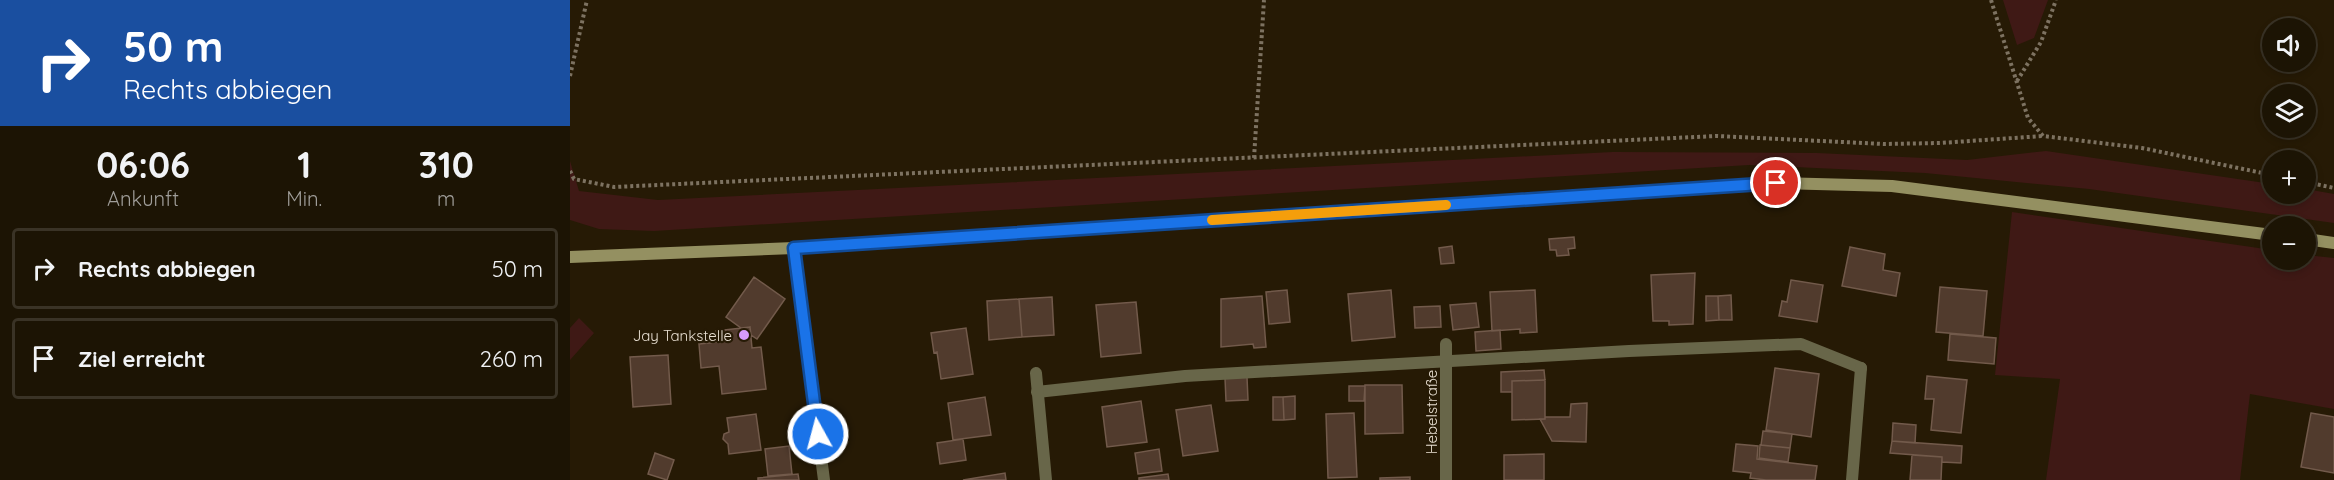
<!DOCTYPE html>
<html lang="de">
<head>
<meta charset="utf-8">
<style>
	body { margin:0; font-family:Quicksand,sans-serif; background:#292113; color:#f1f3f6; height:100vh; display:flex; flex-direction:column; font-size:22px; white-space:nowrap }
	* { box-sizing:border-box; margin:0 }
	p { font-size:20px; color:#a09e9a }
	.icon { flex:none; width:33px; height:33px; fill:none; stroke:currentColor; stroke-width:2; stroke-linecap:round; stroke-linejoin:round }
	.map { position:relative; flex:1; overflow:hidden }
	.side { display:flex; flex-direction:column; background:#1c1404; width:570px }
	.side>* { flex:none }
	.banner { background:#1a4fa0; color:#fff; overflow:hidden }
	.buttons { position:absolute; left:1692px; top:18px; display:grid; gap:12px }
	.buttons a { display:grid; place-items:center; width:54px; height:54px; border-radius:50%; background:#1c1404; box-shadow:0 3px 9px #0003,0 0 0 2px #3a3326; font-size:30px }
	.pin { position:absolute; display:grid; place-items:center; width:51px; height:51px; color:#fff; margin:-26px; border:3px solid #fff; border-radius:50%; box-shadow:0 2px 6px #0007 }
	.me { position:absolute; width:66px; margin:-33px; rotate:353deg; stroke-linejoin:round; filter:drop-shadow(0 0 4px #0008) }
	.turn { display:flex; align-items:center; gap:21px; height:126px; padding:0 24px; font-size:27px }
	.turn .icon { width:78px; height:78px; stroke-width:2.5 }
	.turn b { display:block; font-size:42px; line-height:51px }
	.eta { display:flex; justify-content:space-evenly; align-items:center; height:102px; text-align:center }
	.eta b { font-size:36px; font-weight:700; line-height:42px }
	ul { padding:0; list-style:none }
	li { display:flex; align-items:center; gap:18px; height:81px; margin:0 12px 9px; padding:0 12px; border:3px solid #3a3326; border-radius:6px }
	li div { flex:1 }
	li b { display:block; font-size:22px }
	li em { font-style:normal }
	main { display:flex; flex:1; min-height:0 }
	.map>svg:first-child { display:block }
	.green { fill:#3f1915 }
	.building { fill:#513b2d; stroke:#725a4b; stroke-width:1.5 }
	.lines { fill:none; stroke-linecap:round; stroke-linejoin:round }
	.path { stroke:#7d7261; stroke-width:4; stroke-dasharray:3 3; stroke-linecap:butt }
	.lane { stroke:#686649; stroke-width:12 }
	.street { stroke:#686649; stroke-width:12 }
	.secondary { stroke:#949061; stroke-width:12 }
	.route-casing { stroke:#114b97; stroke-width:15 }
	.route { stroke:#1a73e8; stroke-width:10 }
	.slow { stroke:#f59e0b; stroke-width:10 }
	.poi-dot { fill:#d69bfa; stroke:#261a05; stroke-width:2 }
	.labels { text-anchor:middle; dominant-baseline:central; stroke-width:4.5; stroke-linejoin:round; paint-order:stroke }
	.poi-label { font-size:15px; fill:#e7ded1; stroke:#261a05; text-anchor:end }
	.street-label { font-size:15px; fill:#e7ded1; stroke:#261a05 }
</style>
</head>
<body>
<main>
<section class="side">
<div class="banner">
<div class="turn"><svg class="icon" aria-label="right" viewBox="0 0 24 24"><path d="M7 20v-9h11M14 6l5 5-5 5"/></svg><div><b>50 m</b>Rechts abbiegen</div></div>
</div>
<div class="eta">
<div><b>06:06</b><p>Ankunft</p></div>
<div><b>1</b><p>Min.</p></div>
<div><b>310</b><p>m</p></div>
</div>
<ul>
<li><svg class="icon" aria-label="right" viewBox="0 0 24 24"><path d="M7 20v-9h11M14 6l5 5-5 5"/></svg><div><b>Rechts abbiegen</b></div><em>50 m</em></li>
<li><svg class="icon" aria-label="arrive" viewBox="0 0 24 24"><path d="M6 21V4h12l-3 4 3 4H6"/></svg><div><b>Ziel erreicht</b></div><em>260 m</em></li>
</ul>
</section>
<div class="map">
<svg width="1764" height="480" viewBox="0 0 1764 480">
	<rect width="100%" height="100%" fill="#261a05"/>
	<path class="green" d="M1433,0H1478L1464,38L1447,45Z
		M1476,151L1702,184V194H1736V189L1764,194V223L1519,189L1355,173L1179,165L84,231L29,229L0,220V161L9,191L88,200L1043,152L1247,153L1397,160Z
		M1442,212L1702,250V260H1736V255L1764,258V409L1680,394L1670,480H1476L1490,379L1425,375Z
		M9,318L24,333L0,360V328Z"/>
	<path class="building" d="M1004,237L1005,248L998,249L999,255L987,256L986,250H980L979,239Z
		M882,246L884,263L871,264L869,248Z
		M1280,247L1315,254L1313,270L1330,273L1326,296L1272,286Z
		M1125,273L1123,324L1099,325V321H1083L1081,275Z
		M184,277L215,299L187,339L181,335L180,327L171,328L156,317Z
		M1221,280L1253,285L1247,322L1209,316L1212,301L1217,302Z
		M1370,287L1417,291L1413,336L1366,332Z
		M717,290L720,322L699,324L696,292Z
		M821,290L825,337L782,341L778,294Z
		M965,290L967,332L950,333V329L922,331L920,292Z
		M1161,295L1162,320H1149L1148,296Z
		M692,296L696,347L684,348L683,344L651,347V299Z
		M1136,296H1148L1149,320L1136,321Z
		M482,297L484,335L452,337L449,299Z
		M449,299L452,337L419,340L417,301Z
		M566,302L571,353L531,357L526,305Z
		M906,303L909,327L883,330L880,305Z
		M870,306L871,327L845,328L844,307Z
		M180,327L182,348L191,347L196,389L152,394L149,366L131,368L129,344L147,342L146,331Z
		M396,328L403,374L371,379L367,352L364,353L361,333Z
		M930,330L931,349L906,351L905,332Z
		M1380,334L1426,338L1424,364L1378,360Z
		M98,355L101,404L63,407L60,357Z
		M1205,368L1249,374L1241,437L1196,430Z
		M974,370L975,380L942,381V392H931V372Z
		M1357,376L1397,380L1391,433L1361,430L1364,399H1355Z
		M677,377L678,400L656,401L655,378Z
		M975,380V419L942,420V381Z
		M795,385H832L833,433L795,434Z
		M779,386H795L794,401H779Z
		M725,396V419L714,420L713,397Z
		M415,397L421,435L383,440L378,403Z
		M703,397H713L714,420H703Z
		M571,401L577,442L537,447L532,407Z
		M1017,403L1016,442L982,441L970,419H975V417H1000L1001,404Z
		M641,405L648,451L613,456L606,410Z
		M784,413L787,477L758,478L756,414Z
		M1741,413L1764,417V473L1731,467Z
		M186,414L191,450L159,454L158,444L153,439L154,434L159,432L157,418Z
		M1323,423L1346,425L1345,443L1322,441Z
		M1193,431L1222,434L1220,448L1191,445Z
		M393,439L396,460L370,464L367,443Z
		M1322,441L1392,446L1391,463L1372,462V457L1320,453Z
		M1166,444L1188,446L1187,459L1247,466L1245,480H1196L1180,478L1181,473L1163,471Z
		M1190,445L1220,448L1218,462L1189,458Z
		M219,446L222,474L198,476L195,449Z
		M589,449L592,471L568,474L565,453Z
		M85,453L104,460L97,480L78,474Z
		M974,454V480H934V455Z
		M1342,455L1372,457L1371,480H1340Z
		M435,473L436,480H393Z
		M228,474L229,480H188V478Z
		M598,474L599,480H569V478Z
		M840,477V480H810V478Z"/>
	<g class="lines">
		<path class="path" d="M1421,0L1458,118L1473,136L1572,148L1702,175
			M0,76L17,0
			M1447,81L1471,42L1486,0
			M684,158L694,0
			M0,171L4,179L44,187L1147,136L1314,144L1370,143L1473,136
			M1736,182L1764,188"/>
		<path class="lane" d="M467,392L615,376L1059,351L1231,344L1291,368"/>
		<path class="street" d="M224,248L254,480
			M466,373L476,480
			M876,480V344
			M1282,480L1291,368"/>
		<path class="secondary" d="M1736,239L1764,243
			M0,257L224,248L1206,183L1322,186L1702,235"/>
	</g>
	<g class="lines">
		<defs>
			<path id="route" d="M248,434L224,248L1206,183"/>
		</defs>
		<use href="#route" class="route-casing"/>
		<use href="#route" class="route"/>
		<path class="slow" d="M642,220L876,205"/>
	</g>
	<circle class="poi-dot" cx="174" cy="335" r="6"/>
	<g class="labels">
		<g class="poi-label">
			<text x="162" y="335">Jay Tankstelle</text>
		</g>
		<g class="street-label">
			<text transform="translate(861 412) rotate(-90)">Hebelstraße</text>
		</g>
	</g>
</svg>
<div class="buttons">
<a><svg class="icon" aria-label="sound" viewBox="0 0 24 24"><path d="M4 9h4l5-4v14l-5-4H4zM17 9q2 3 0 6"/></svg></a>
<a><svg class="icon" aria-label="layers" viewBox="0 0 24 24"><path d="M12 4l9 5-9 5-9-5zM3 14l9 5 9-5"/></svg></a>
<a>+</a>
<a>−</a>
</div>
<div class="pin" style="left:1206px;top:183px;background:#d93025"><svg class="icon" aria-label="arrive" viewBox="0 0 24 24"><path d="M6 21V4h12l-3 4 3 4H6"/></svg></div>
<svg class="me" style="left:248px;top:434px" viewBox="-20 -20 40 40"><circle r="17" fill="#1a73e8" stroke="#fff" stroke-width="3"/><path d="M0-11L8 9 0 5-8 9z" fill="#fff"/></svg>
</div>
</main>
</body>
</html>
